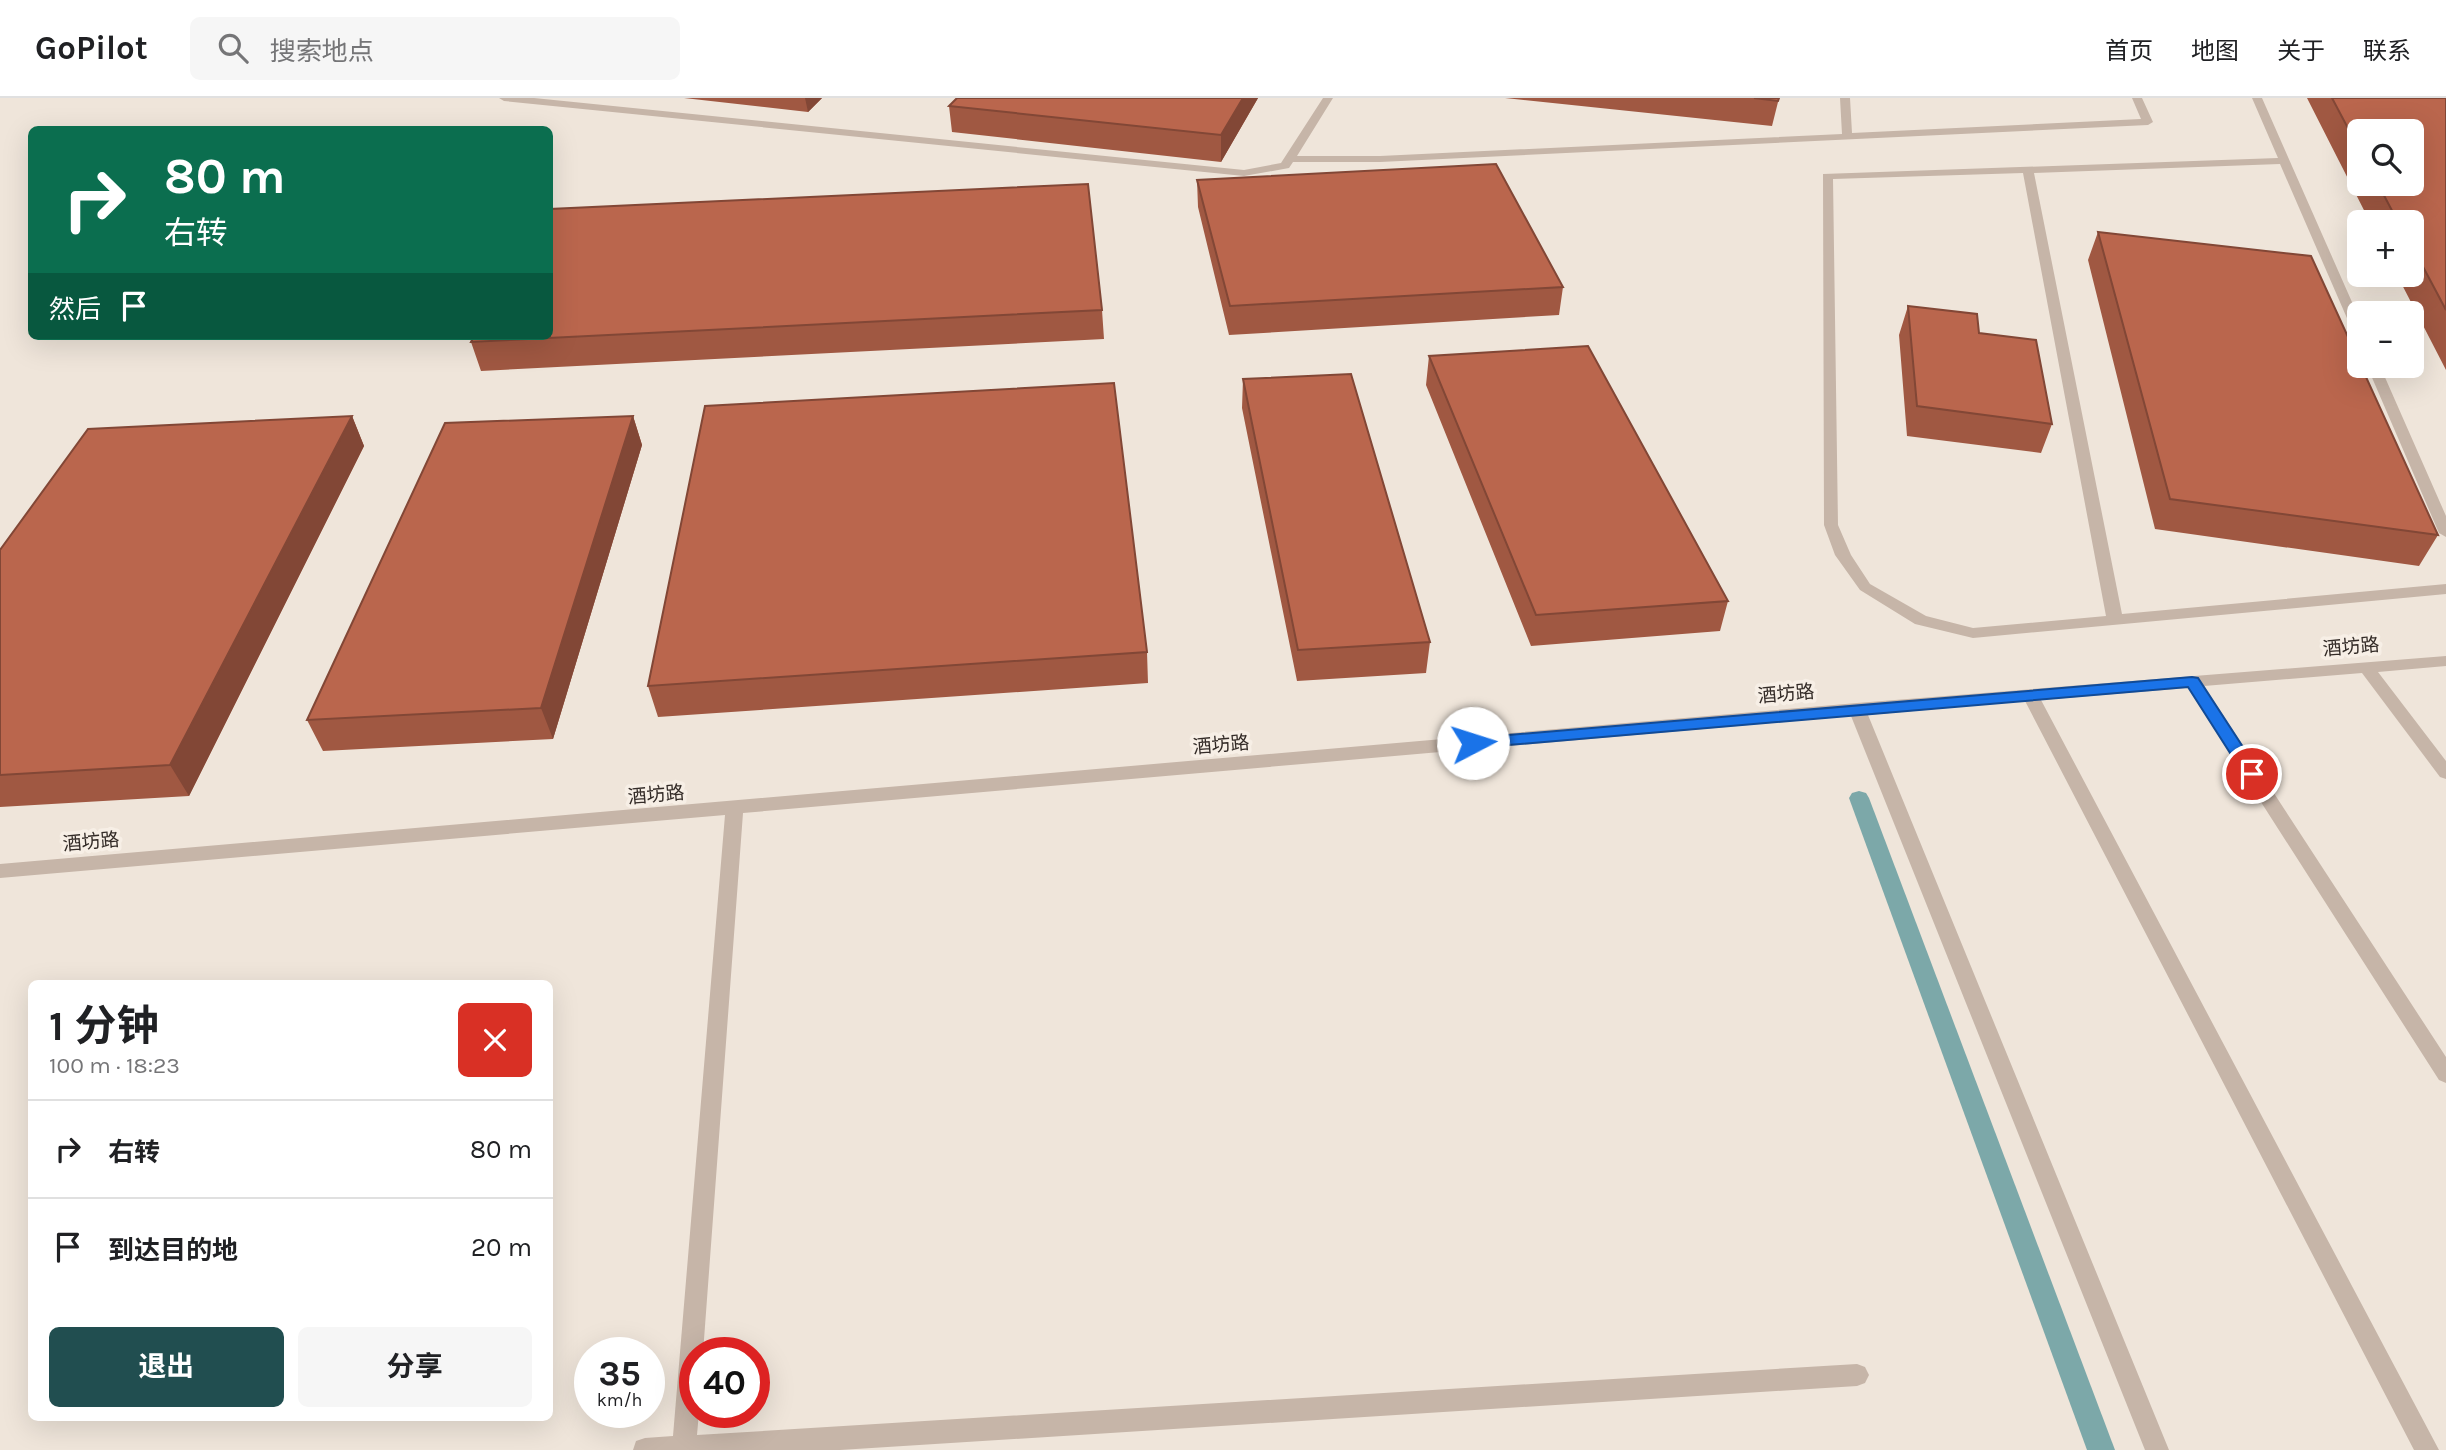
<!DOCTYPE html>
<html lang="zh">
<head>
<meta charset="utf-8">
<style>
	body { margin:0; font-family:Karla,"Noto Sans SC",sans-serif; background:#f6f6f6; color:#202124; height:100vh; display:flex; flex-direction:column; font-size:26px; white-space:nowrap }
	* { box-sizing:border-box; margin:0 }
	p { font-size:23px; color:#757577 }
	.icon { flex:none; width:38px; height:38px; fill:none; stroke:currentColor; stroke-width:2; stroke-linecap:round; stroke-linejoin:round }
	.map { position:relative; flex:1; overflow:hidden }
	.details { position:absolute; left:28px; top:882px; width:525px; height:441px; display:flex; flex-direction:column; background:#fff; border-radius:10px; box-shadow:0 7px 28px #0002 }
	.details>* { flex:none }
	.top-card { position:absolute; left:28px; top:28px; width:525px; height:214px; border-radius:10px; box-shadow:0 7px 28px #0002; background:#0b6e4f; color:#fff; overflow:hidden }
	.fabs { position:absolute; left:2347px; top:21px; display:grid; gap:14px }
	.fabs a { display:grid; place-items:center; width:77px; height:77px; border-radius:10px; background:#fff; box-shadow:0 7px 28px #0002; font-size:35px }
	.speed { position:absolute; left:574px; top:1239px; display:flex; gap:14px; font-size:35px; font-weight:700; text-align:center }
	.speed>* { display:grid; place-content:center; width:91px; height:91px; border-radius:50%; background:#fff; box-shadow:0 7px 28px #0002; line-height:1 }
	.speed small { font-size:18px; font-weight:400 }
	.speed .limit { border:10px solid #d22; background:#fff; color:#111 }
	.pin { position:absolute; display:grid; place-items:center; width:60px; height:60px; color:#fff; margin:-30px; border:4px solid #fff; border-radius:50%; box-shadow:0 2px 7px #0007 }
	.me { position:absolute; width:77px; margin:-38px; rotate:85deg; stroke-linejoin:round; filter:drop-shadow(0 0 5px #0008) }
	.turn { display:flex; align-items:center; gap:24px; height:147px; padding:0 21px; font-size:32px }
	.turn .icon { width:91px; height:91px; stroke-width:2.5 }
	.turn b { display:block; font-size:49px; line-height:60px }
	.then { display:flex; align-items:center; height:66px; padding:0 21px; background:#0003; gap:14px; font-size:26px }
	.round { display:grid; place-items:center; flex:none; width:74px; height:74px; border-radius:10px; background:#f6f6f6 }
	.headline { display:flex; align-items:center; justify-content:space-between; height:119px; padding:0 21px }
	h1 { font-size:42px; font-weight:700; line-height:52px }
	.cta { display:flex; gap:14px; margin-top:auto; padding:14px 21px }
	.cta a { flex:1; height:80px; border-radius:10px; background:#214e50; color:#fff; font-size:28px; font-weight:700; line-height:80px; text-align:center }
	.cta a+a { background:#f6f6f6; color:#202124 }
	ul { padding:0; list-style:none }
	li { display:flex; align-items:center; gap:21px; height:98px; padding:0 21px; border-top:2px solid #e0e0e0 }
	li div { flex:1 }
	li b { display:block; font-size:26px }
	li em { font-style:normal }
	header { display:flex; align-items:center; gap:42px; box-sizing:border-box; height:98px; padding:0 35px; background:#fff; border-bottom:2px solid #e0e0e0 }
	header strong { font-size:33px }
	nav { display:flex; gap:38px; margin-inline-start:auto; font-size:24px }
	.search { width:490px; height:63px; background:#f6f6f6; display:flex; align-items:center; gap:18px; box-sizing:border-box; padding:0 24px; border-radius:10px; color:#757577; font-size:26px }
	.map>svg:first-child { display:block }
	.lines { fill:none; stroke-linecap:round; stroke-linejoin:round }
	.stream { fill:#7ca8a9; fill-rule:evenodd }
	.minor { fill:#c6b5a8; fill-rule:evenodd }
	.wall { fill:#a05842; fill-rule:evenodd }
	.shaded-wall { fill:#824736 }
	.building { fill:#ba664d; stroke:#824736; stroke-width:2 }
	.route { fill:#1a73e8; stroke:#114b97; stroke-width:2 }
	.labels { text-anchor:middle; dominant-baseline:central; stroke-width:7; stroke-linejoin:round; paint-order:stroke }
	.street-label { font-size:19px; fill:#332b27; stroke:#f7efe6 }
</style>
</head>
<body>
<header>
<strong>GoPilot</strong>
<div class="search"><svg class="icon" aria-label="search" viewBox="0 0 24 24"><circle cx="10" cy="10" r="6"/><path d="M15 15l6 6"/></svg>搜索地点</div>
<nav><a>首页</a><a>地图</a><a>关于</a><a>联系</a></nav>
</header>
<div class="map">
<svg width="2446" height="1352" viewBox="0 0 2446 1352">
	<rect width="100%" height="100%" fill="#efe5da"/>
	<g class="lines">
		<path class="stream" d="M1859,693L1866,695L1869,700L2115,1352H2087L1849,700L1852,695Z"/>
		<path class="minor" d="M499,0H534L1244,72L1281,65L1323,0H1333L1297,58H1380L1842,36L1840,0H1850L1852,35L2141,21L2132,0H2142L2153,24L2148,27L1380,64H1293L1289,70L1244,78L504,3Z
			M2252,0H2262L2359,220V238L2353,234L2280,66L2034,75L2122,516L2446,486V496L1973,540L1915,526L1860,492L1835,457L1824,427L1823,76L2278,60ZM2023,75L2106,518L1973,530L1926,518L1870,486L1851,457L1838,427L1833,81Z
			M2367,268H2380L2446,418V439L2439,435Z
			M2446,558V568L2378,574L2446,663V681L2440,679L2362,575L2204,588L2446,959V985L2439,982L2188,590L2041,602L2439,1352H2414L2025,603L1868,617L2169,1352H2145L1851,618L743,715L703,1255H695V1314H699L697,1337L1857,1266L1865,1269L1869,1277L1865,1285L1857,1288L840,1352H633L636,1343L645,1340L673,1338L725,717L0,780V766L1857,605Z"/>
	</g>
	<path class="wall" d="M684,0H822L808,14Z
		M1258,0L1221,64L952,34L949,8Z
		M1505,0H1779L1772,28Z
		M2307,0H2446V272L2397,177H2412V124H2370ZM2359,33L2412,86H2359Z
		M1197,82L1563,189L1559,217L1229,237L1198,109Z
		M2098,134L2438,437L2419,468L2155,431L2088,162Z
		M1908,208L1979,235L2052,326L2041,355L1907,338L1899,237Z
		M1102,212L1104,241L481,273L471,244Z
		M1429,258L1728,503L1720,533L1531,548L1426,287Z
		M1243,281L1430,544L1426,575L1297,583L1242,310Z
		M352,318L364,348L189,698L0,709V452Z
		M633,318L642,347L553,641L323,653L307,622Z
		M1147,554L1148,585L658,619L648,588Z"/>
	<path class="shaded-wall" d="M805,0H822L808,14Z
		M1243,0H1258L1221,64V37Z
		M352,318L364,348L189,698L170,667Z
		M633,318L642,347L553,641L541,610Z"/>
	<path class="building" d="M957,0H1243L1221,37L949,8Z
		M1754,0H1779L1778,3Z
		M2332,0H2446V212L2412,148V124H2398L2378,86H2412V33H2359V51Z
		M1496,66L1563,189L1230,208L1197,82Z
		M1088,86L1102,212L471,244L474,238H550V111Z
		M2098,134L2311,158L2359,263V268H2361L2438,437L2170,401Z
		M1908,208L1977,216L1979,235L2036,242L2052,326L1917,308Z
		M1588,248L1728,503L1536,517L1429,258Z
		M1351,276L1430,544L1298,552L1243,281Z
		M1114,285L1147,554L648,588L705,308Z
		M352,318L170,667L0,677V452L88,331Z
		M633,318L541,610L307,622L445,325Z"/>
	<path class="route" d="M2192,579L2198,580L2258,672L2260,676L2258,680H2246L2188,589L1473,650L1466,645L1473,640Z"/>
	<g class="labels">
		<g class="street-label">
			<text transform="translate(2351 549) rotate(-5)">酒坊路</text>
			<text transform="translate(1786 596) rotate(-5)">酒坊路</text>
			<text transform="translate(1221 647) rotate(-5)">酒坊路</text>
			<text transform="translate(656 697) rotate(-5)">酒坊路</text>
			<text transform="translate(91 744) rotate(-5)">酒坊路</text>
		</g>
	</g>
</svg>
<div class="fabs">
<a><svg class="icon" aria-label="search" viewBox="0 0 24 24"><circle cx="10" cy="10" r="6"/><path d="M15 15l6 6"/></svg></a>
<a>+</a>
<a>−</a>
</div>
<div class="speed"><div>35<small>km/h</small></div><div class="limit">40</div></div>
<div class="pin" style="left:2252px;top:676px;background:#d93025"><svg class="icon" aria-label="arrive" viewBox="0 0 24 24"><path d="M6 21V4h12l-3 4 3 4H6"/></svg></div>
<svg class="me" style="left:1473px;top:645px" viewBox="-20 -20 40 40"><circle r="19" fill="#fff"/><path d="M0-13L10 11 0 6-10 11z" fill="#1a73e8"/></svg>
<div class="top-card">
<div class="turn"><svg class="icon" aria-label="right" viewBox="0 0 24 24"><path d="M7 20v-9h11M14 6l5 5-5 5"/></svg><div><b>80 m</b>右转</div></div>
<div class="then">然后<svg class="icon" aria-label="arrive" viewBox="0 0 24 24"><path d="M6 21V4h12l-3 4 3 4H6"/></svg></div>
</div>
<section class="details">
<div class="headline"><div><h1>1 分钟</h1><p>100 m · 18:23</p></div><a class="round" style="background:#d93025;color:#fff"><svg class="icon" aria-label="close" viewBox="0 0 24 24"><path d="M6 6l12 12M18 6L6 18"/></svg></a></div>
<ul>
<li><svg class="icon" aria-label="right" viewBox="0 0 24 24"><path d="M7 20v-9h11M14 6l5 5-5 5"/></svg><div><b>右转</b></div><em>80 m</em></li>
<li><svg class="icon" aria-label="arrive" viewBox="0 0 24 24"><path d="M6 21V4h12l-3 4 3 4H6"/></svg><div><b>到达目的地</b></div><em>20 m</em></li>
</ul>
<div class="cta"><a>退出</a><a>分享</a></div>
</section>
</div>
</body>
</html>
